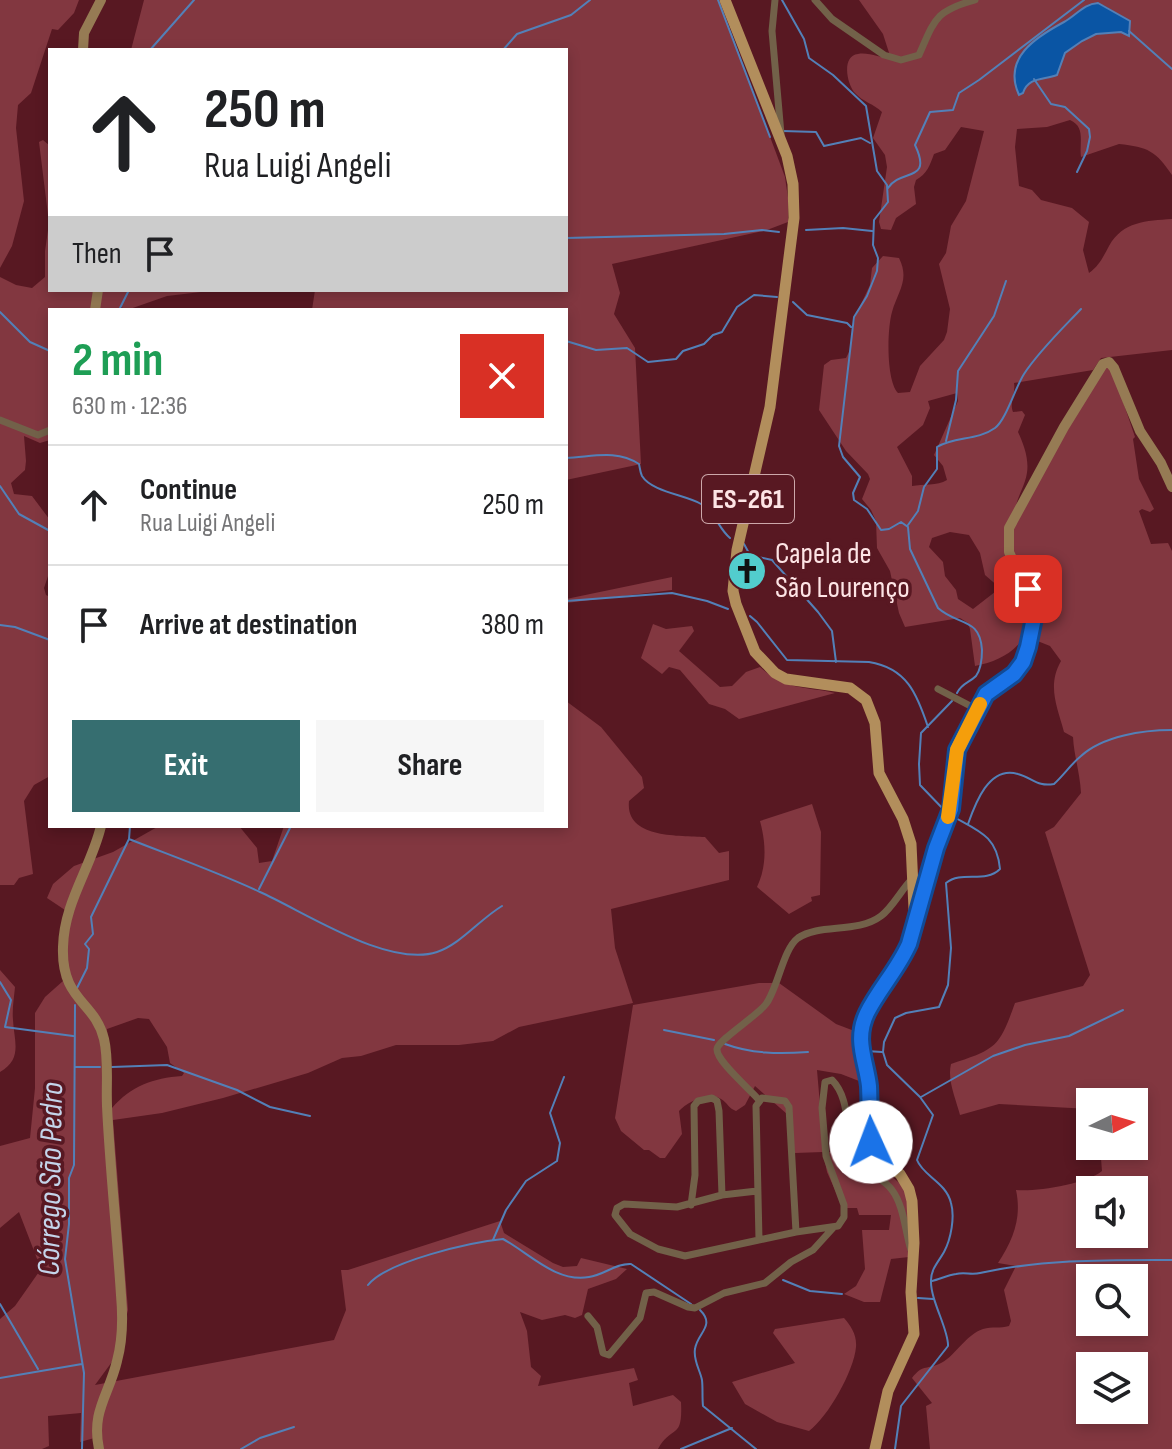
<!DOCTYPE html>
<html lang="en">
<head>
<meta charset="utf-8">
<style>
	body { margin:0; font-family:"Sofia Sans Condensed",sans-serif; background:#f6f6f6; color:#202124; height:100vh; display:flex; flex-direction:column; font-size:30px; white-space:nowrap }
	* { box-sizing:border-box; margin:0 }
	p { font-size:26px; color:#757577 }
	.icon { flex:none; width:44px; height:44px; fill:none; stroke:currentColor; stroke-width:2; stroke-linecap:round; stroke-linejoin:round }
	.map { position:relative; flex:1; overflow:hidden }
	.drawer { position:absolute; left:48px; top:308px; width:520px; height:520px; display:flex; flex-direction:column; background:#fff; border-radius:0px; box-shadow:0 4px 12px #0003 }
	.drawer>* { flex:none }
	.banner { position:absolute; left:48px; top:48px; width:520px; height:244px; border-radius:0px; box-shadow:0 4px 12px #0003; background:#fff; color:#202124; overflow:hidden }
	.needle { width:52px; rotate:85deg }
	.buttons { position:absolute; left:1076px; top:1088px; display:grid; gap:16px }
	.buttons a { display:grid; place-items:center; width:72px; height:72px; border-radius:0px; background:#fff; box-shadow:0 4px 12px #0003; font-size:40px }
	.pin { position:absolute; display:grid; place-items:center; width:68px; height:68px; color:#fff; margin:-34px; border-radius:16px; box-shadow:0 4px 12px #0006 }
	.me { position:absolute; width:88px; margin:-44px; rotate:358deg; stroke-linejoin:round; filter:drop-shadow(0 0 6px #0008) }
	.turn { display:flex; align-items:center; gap:28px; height:168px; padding:0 24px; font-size:36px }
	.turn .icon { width:104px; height:104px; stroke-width:2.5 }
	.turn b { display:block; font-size:56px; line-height:68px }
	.then { display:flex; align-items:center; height:76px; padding:0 24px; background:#0003; gap:16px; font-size:30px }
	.round { display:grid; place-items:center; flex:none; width:84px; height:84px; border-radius:0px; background:#f6f6f6 }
	.summary { display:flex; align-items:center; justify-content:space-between; height:136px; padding:0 24px }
	h1 { font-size:48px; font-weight:700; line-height:60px; color:#1e9e55 }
	.primary-button { display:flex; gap:16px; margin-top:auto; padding:16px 24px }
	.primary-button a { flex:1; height:92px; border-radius:0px; background:#366e70; color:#fff; font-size:32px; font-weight:700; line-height:92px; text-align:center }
	.primary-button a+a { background:#f6f6f6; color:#202124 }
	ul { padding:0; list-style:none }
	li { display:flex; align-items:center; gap:24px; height:120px; padding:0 24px; border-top:2px solid #e0e0e0 }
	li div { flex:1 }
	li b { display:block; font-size:30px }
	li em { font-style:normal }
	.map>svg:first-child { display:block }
	.green { fill:#823740; fill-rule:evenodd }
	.water { fill:#0a55a4; stroke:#5380b8; stroke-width:2 }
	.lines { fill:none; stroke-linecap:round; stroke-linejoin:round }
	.stream { stroke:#5380b8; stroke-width:2 }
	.street { stroke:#726149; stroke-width:7 }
	.secondary { stroke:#967b54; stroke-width:10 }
	.primary { stroke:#b28e5c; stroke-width:11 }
	.route-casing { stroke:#114b97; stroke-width:20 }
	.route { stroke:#1a73e8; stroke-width:14 }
	.slow { stroke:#f59e0b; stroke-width:14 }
	.labels { text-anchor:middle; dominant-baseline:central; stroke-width:7; stroke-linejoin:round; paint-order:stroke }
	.shield { fill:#581822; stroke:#cca7aa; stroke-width:2 }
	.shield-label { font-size:28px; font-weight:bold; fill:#fde4e5 }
	.poi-label { font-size:30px; fill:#fde4e5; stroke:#581822; text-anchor:start }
	.water-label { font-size:32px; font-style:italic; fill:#c4d4ea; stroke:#581822 }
</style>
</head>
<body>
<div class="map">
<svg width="1172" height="1449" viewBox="0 0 1172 1449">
	<rect width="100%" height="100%" fill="#581822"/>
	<path class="green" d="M0,0H79L74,13L58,30L52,29L31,93L18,105L16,128L24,201L12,246L0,268Z
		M144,0H719L785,177L788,198V222L767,230L612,264L620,293L614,314L635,348L641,464L566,480V310H312L315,290H566V50H131Z
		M859,0H1172V175C1156,151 1148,147 1119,144L1081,157C1079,143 1086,127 1070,120L1047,127L1017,129L1015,147L1019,186L1032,190L1041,200L1072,208L1089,222L1083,250L1089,273C1099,266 1103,257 1109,246C1123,221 1146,221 1172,219V350L1101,358L1093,370L1014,383C1016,393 1009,402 1013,412L1022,411L1025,415L1018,432C1025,447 1031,464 1025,481C1021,493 1016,500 1015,513L1099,370L1111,366L1135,437L1133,439L1139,479L1154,509L1150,512L1142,509L1139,511L1151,544L1168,543L1172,551V1449H930L926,1406L932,1403L912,1378C923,1364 925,1370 939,1364C953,1359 966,1334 983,1329C992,1326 1000,1329 1009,1326L1011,1321L1004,1290L1016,1266L998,1263C1013,1240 1022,1218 1016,1190C1036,1192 1086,1184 1102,1171L1100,1146H1134V1102H1090V1109L999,1104L960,1115C956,1099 947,1080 951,1064C996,1049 999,1048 1015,1003L1083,986L1090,975L1045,832L1054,827L1081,793C1080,773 1074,756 1073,737L1064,732C1057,706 1047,686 1061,661L1050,646L1025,636C1013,654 996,662 975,666L970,629L968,623L960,618L905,627L899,613L890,571L877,548L876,521L871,510L862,499L870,479L868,474L846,451L819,410L824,365L831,360L846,358L850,350L855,317L870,285L872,268L883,256L899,258C910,280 898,291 892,312C887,329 886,380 898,393L910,392L920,366L944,340L947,332L950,309L939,264L946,253L951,226L966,201L984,131L961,127L945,150L934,154C930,165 927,174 916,180L914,187L916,204L896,218L891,230L881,229L879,222L887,167L885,155L873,138L882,112C874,104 863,102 855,93C847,85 841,56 858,54C868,52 882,58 891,59L883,34ZM1103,5L1130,21L1125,33C1106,32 1079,35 1067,51C1062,57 1060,68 1057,75L1031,82L1019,95C1005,60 1036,37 1064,22C1080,13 1082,6 1103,5ZM957,393L958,401L934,455L943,466L947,480C937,486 923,484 912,486V476L897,447L923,425L930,408L928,401ZM950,532L969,535L980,553L985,575L1000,588L973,609L958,599L956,590L945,576L943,562L929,547L932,538ZM1090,1190H1134V1234H1090ZM1090,1278H1134V1322H1090ZM1090,1366H1134V1410H1090Z
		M43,140L50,146V290H218L167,296L127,310L121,307L114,310H50V440L40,443L24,436L26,461L25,470L11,483L14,494L32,496L50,520V570L44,588L46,595L50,597V776L34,785L24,801L33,874L19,878L14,885H0V277L16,285L32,288L45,277V251L49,223L39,142Z
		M672,577V590L566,603V599Z
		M653,624L666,629L692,626L694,631L679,651L720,687L732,686L746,672L760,667C786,691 804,686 835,693L739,719L725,709L709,704L680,670L669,667L662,674L641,658Z
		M566,701L601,727L642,777L644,788L629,801C625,839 679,835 705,837L719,853L729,851V880L611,909L615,948L633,1003L519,1027L493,1041L459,1045H396L361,1056L342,1058L308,1073L223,1098L162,1113L113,1120L128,1310L117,1355L95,1385L334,1340L346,1310L341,1270H348L500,1221L504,1233L553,1263L563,1267L577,1266L581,1258L627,1269L616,1279L588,1289L582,1315L575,1318L565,1315L542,1320L520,1312L527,1331L531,1367L541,1376L538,1386L634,1368L638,1380L629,1383L633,1406L673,1395L681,1402C683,1441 672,1424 658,1449H101L98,1437L80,1442L81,1413L48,1416L49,1446L42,1449H0V1319L15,1306L41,1269L19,1212L0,1228V1146L30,1138L35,1088V1013L45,997L63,981L65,910L47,898L53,884L74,866L113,852L159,826H239L257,848L259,863L272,861L284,826H566ZM138,1018L149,1019L167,1047L170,1063L184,1073L182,1076C153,1078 131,1086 112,1108L107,1029Z
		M812,804L821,832L820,895L811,897L812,901L789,914L757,887C767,866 766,843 760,821Z
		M0,970L15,987C14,998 12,1009 13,1020C14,1041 23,1059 0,1072Z
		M759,983H779L836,1024L857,1032L855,1048L862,1077L859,1081L841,1074L817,1070L824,1152H850L864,1172L876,1164L902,1185L908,1200L909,1257L891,1259L880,1302H864L844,1294L856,1286L865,1269L862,1230H889L891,1215H859L857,1208H843L827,1172L823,1152L795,1153L787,1114L755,1086L745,1105L736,1111C728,1108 728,1103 721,1099C710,1091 687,1102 679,1111L682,1134L665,1158H660L649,1150H644L621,1131L615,1118L633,1005Z
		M844,1318C851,1326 857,1335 856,1347C854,1371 828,1417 809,1431L777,1422L745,1404L732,1382L795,1363L773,1333L775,1329Z"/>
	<path class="water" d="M1098,3L1130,21L1129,36L1121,32L1096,34L1082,41L1065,53L1057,75C1043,80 1028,77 1023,93L1019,95C1002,58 1036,37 1064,22C1077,15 1083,4 1098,3Z"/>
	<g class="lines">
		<path class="stream" d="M718,0L770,137
			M782,0L804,39L809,58L833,75L866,106L877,171L887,185L888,202L874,220L873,245L878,258L877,271L867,296L854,317L839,446L843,457L860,477L853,493L854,500L867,509L881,530L889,529L901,522L908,527
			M1129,31L1172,69
			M150,50L194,0
			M503,50L517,34L571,15L590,0
			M1034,79L1051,104L1065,107L1089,129L1090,137L1087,151L1077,172
			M783,131L816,132L824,146L861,138L870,143
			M888,188C901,168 933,183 915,145L930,112L953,110L959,93L979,80L1084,0
			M806,230L843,228L872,231
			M566,238L724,234L762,230L779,232
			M793,302L807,315L847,323L851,327
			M119,310L129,290
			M0,312L30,342L50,351
			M566,341L596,350L627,348L648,362L676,359L683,351L704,344L713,335L722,332L737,307L754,295L777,297
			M946,441L956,400L958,371L994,316L1006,281
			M566,458C592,457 616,449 639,464C640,468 640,472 642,476C652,492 686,495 701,504C716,513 718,528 730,538
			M0,486L19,514L50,531
			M908,525L918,511L924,487L937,469V447C955,436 977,441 995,428C1006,420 1015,388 1024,374C1039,351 1062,329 1081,309
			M908,527L910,549L938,608C958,626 980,617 982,650C982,658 981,669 976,676C969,683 962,683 957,693
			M744,544L750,555L772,560L818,612L832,631L836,662
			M566,601L672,593L707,601L728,609
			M750,616L757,622L787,660L869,662C907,668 917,694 928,727
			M0,625L15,627L50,640
			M947,813L920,785L919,764L921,733L952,701
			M968,824C975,804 989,765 1018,774C1033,778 1037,787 1054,784C1064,775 1071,764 1081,756C1103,736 1143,730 1172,730
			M129,839C172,856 217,872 260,892C305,912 388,968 437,952C461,944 480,919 502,906
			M259,889L291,826
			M0,982L11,1000L5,1027L73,1036
			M77,988L87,968L89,949L85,944L93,934L91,917L129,839L130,826
			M75,1005L74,1165L69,1178V1224L65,1259L84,1373L82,1449
			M664,1030L714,1040
			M725,1044C752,1054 779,1054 808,1052
			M866,1051L882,1052
			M75,1067H100
			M112,1067L167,1065L237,1090L270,1107L310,1116
			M921,1097L993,1056L1025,1045L1069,1036L1123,1010
			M493,1240L506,1210L526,1181L557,1161L560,1143L550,1113L564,1077
			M783,1280L810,1291L842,1294
			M932,1281C940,1279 948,1275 956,1274C964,1272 972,1275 980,1273C1044,1259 1107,1260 1172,1260
			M368,1285C387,1261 472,1242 503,1239C529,1253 556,1283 589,1277C604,1275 616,1263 631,1264L691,1304
			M918,1298L933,1299
			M0,1304L38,1369
			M700,1310C716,1326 697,1333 695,1349C693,1360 700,1370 702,1380C703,1389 702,1397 703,1406L756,1449
			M0,1378L82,1364
			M241,1449L260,1438L294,1427
			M681,1449L732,1428
			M895,1449L901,1406L948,1346C949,1330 930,1300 931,1280C931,1269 939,1261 944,1252C951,1239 955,1217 951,1203C946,1182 923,1176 917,1160L933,1115L920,1097L887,1065L883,1052L884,1042L895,1018L906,1013L939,1007L948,985L951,948L946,883C962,870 985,884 1000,869C997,836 979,831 952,816"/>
		<path class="street" d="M775,0L772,31L781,134
			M815,0L832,19L884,55L901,60L919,55C935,19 935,11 975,0
			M0,420L38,435L50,430
			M938,689L978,710
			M759,1100C750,1089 716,1061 717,1049C718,1040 757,1016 766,1004C778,988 783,949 798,938C820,923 857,934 881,916C893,907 901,890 912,879
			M757,1191L722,1195L677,1207L624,1204L617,1208L615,1215L630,1234L658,1249L685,1256L796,1232L838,1226L844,1217V1205L826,1156L822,1108L825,1082L832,1080C851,1099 845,1133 856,1156C863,1173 882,1176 892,1190C904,1206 905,1231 911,1250
			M691,1205L695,1175L694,1106L698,1101L712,1098L717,1101L719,1111L722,1195
			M759,1240L756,1106L762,1098L785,1101L789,1107L796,1232
			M588,1316L597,1327L603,1353L609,1355L640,1318L646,1293L654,1292L688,1307L695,1308L724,1293L765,1283L791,1262L813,1250L833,1228"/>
		<path class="secondary" d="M83,50L84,33L101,0
			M95,310L98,290
			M915,919L921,906L936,848L951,809L957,750L986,694L1014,674L1023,662L1028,647L1034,618L1032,602L1009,552V528L1064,427L1103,364L1109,362L1114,368L1140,431L1161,463L1172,487
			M99,1449C91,1411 109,1395 117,1361C123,1339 123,1317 121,1295C117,1232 110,1169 107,1106C106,1084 109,1060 104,1039C95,1001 61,1001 63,947C64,902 91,868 101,826"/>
		<path class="primary" d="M725,0L787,156L793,184L794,218L770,407L737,550L733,591L736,604L755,652L775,673L786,679L850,688L866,700L875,723L879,773L903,819L911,844L914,909L912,934L903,959L867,1013L860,1047L868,1084L873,1149L879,1160L900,1174L909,1189L912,1201L914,1243L911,1292L914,1334L888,1391L875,1449"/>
	</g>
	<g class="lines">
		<defs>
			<path id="route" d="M871,1142C869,1124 870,1105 869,1086C866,1060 854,1040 867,1013C879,989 898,969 909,944L936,848L951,809L957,750L986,694L1014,674L1023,662L1028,647L1034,618L1028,589"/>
		</defs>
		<use href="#route" class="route-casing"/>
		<use href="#route" class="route"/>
		<path class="slow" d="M948,817L957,750L980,704"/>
	</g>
	<defs>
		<symbol id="church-disc" viewBox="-11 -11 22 22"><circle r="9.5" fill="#52cdcd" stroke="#581822"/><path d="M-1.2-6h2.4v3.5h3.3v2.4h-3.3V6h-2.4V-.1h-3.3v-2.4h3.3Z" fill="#111"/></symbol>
	</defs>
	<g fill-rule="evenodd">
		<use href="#church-disc" x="725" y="549" width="44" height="44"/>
	</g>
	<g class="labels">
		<rect class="shield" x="702" y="475" width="92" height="48" rx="6"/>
		<g class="shield-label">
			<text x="748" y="499">ES-261</text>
		</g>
		<g class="poi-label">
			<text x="775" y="554">Capela de<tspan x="775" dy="34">São Lourenço</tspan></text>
		</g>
		<g class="water-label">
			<text transform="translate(51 1179) rotate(-89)">Córrego São Pedro</text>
		</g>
	</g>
</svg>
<div class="buttons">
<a><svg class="needle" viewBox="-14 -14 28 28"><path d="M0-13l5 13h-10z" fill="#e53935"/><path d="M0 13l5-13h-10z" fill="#757577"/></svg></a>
<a><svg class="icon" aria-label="sound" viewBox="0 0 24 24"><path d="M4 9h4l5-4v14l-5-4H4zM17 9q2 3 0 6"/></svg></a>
<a><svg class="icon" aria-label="search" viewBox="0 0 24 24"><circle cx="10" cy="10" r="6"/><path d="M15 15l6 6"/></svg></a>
<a><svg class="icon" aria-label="layers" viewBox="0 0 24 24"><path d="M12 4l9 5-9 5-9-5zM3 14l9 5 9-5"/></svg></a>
</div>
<div class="pin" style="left:1028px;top:589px;background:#d93025"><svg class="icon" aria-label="arrive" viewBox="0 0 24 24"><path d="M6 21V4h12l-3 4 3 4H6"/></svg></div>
<svg class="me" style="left:871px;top:1142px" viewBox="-20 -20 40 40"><circle r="19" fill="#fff"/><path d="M0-13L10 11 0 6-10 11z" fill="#1a73e8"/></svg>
<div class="banner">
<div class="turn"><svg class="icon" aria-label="ahead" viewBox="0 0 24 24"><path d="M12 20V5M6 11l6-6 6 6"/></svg><div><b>250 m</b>Rua Luigi Angeli</div></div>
<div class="then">Then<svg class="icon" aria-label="arrive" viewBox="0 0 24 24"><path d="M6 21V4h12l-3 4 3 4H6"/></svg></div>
</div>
<section class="drawer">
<div class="summary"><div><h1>2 min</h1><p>630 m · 12:36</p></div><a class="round" style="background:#d93025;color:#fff"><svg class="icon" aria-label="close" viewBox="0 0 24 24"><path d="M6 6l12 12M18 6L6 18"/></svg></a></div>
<ul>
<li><svg class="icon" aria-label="ahead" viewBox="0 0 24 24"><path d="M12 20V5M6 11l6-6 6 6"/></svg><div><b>Continue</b><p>Rua Luigi Angeli</p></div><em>250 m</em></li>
<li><svg class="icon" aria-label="arrive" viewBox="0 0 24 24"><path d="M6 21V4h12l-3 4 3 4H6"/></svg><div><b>Arrive at destination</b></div><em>380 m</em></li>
</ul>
<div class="primary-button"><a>Exit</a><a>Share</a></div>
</section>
</div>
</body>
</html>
